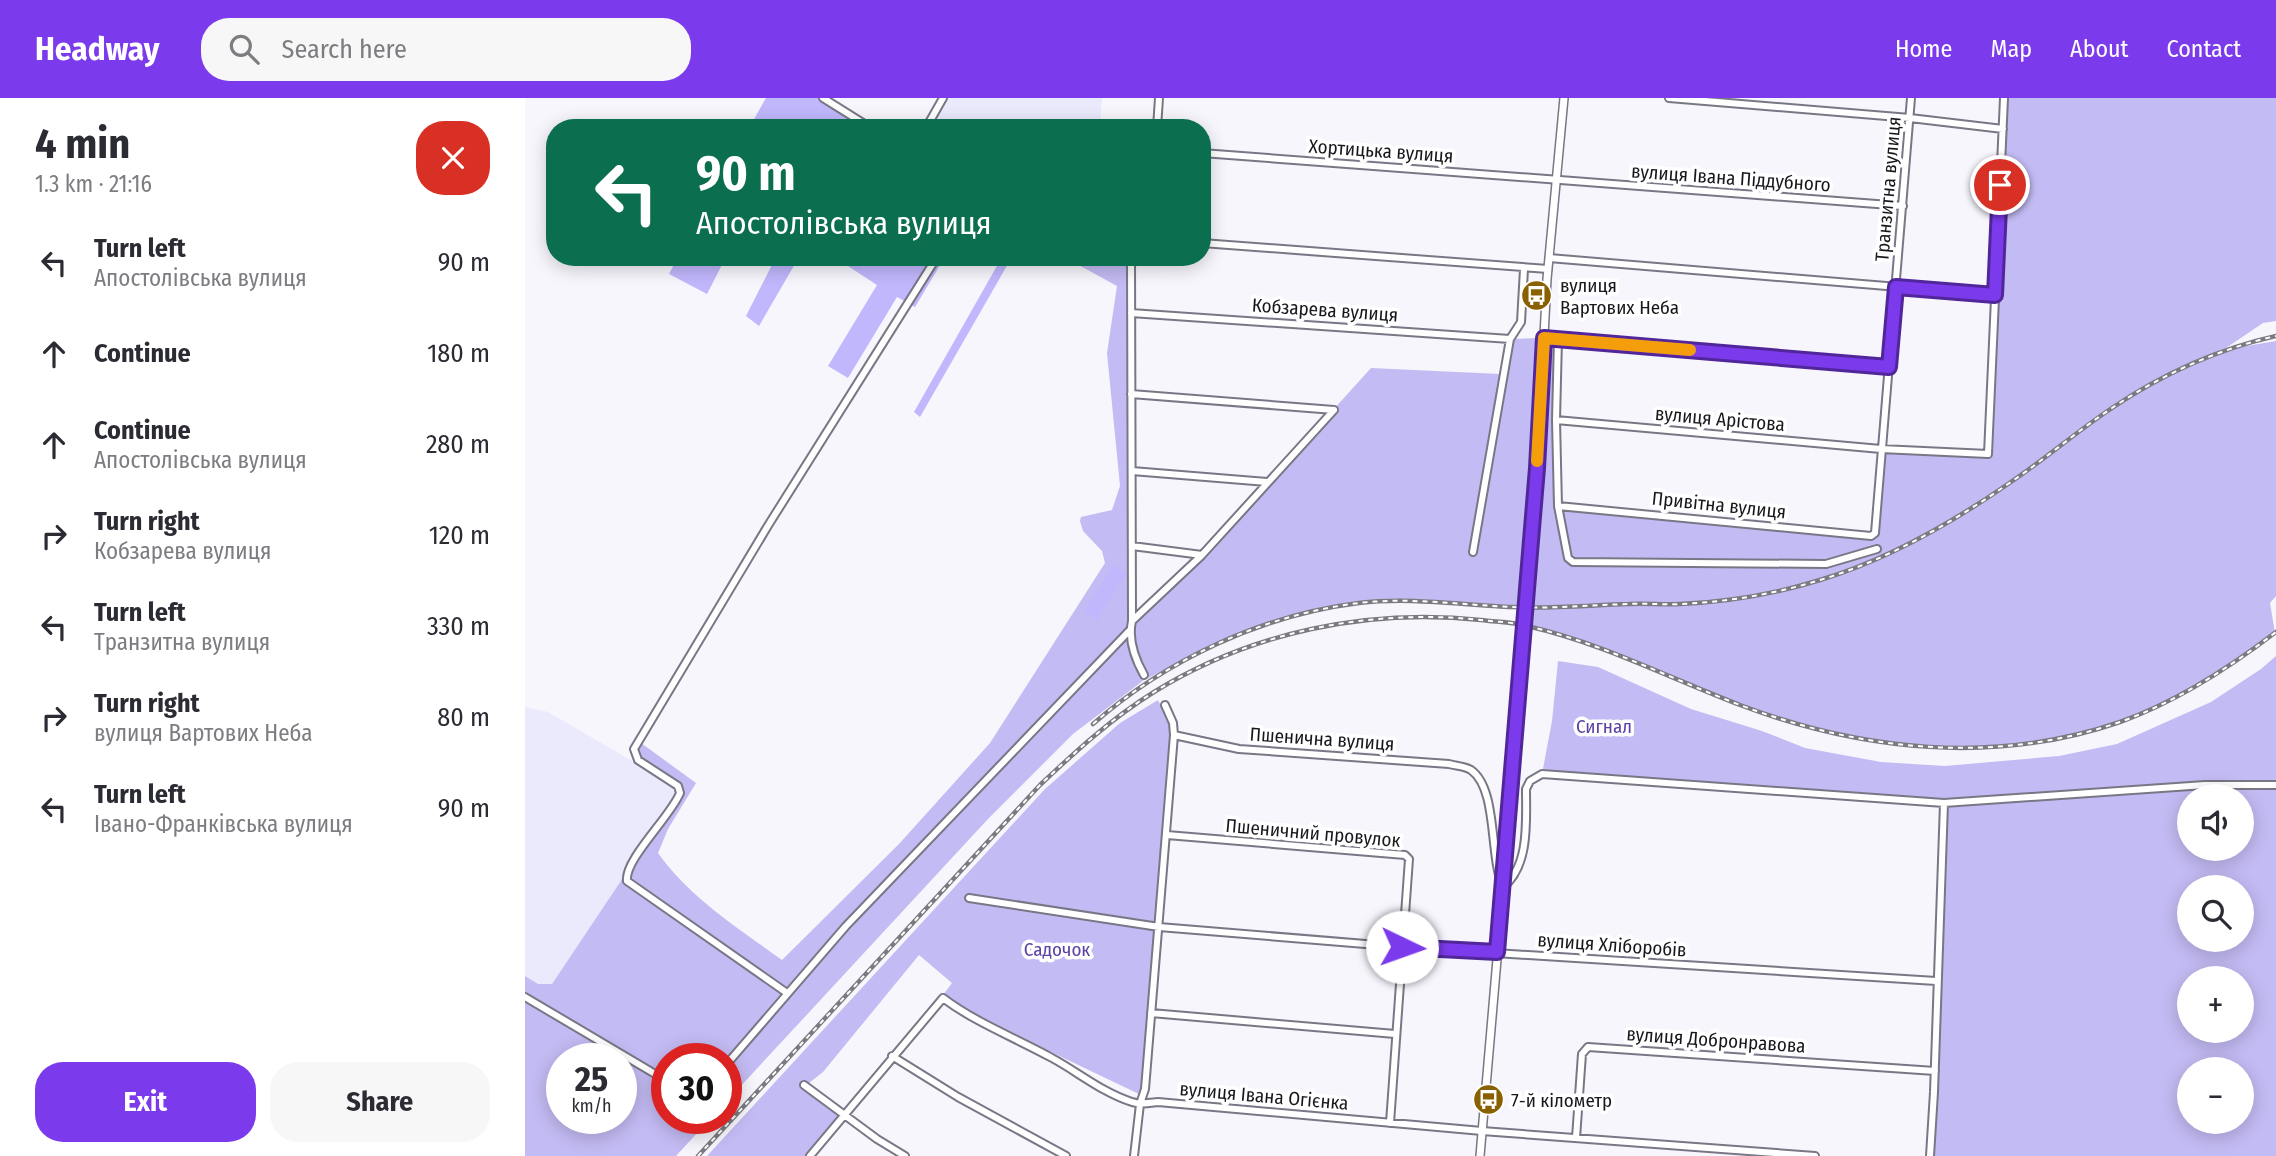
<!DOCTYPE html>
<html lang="en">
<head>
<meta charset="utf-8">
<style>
	body { margin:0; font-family:"Fira Sans Condensed",sans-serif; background:#f7f7f7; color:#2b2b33; height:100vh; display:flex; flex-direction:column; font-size:26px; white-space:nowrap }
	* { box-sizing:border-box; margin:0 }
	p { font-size:23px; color:#7c7c81 }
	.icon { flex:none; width:38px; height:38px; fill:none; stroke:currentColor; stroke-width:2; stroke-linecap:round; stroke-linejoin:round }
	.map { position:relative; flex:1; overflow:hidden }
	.side { display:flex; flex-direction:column; background:#fff; width:525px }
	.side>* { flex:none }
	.guide { position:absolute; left:21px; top:21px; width:665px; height:147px; border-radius:28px; box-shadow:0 4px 18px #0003; background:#0b6e4f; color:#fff; overflow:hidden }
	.fabs { position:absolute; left:1652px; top:686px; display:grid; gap:14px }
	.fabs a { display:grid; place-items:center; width:77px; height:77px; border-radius:50%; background:#fff; box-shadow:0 4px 18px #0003; font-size:35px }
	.speed { position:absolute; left:21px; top:945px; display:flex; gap:14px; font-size:35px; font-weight:700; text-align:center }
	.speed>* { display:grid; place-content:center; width:91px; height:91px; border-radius:50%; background:#fff; box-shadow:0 4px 18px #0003; line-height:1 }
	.speed small { font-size:18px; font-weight:400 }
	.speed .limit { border:10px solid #d22; background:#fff; color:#111 }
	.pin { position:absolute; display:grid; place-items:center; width:60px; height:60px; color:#fff; margin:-30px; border:4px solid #fff; border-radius:50%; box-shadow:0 2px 7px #0007 }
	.me { position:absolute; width:77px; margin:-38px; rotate:93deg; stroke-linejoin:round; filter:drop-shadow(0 0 5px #0008) }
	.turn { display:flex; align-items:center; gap:24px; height:147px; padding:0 35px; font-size:32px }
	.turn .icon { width:91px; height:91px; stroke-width:2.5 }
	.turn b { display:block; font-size:49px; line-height:60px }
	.round { display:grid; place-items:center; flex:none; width:74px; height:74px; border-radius:28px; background:#f7f7f7 }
	.summary { display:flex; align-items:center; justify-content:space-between; height:119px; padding:0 35px }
	h1 { font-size:42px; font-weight:700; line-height:52px }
	.cta { display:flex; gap:14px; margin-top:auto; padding:14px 35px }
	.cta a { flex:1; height:80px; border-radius:28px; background:#7c3aed; color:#fff; font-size:28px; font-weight:700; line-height:80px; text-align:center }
	.cta a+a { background:#f7f7f7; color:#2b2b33 }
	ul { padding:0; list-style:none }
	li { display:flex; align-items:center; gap:21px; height:91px; padding:0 35px }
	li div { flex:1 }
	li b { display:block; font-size:26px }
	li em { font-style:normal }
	header { display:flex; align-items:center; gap:42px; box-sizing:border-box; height:98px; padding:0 35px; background:#7c3aed; color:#fff }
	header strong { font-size:33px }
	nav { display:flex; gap:38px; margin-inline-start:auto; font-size:24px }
	.search { width:490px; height:63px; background:#f7f7f7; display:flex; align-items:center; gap:18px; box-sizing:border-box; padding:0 24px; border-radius:28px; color:#7c7c81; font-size:26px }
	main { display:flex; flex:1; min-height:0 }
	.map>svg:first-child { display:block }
	.built { fill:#ebe9fc }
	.green { fill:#c3bbf3; fill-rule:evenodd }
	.forest { fill:#c1b7fc }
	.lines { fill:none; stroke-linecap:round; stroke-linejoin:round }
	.minor-casing { stroke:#787785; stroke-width:10 }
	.tertiary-casing { stroke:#787785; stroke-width:10 }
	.minor { stroke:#fff; stroke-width:6 }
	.tertiary { stroke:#fff; stroke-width:7 }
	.rail-casing { stroke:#7b7a80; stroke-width:4.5 }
	.rail { stroke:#fff; stroke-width:2; stroke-dasharray:5; stroke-linecap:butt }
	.tertiary-bridge-casing { stroke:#787785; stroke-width:10; stroke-linecap:butt }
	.tertiary-bridge { stroke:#fff; stroke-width:7 }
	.route-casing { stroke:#51269a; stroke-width:18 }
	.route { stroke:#7c3aed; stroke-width:12 }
	.slow { stroke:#f59e0b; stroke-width:12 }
	.labels { text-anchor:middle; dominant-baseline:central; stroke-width:7; stroke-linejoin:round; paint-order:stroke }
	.street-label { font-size:19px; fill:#18171c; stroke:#fff }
	.poi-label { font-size:19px; fill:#18171c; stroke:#fff; text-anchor:start }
	.park-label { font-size:19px; fill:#5b42a4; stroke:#fff }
</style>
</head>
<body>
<header>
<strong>Headway</strong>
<div class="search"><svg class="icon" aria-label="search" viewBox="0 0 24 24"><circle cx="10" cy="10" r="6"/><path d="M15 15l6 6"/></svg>Search here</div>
<nav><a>Home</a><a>Map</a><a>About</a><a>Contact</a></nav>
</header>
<main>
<section class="side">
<div class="summary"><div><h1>4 min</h1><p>1.3 km · 21:16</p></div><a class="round" style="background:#d93025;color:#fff"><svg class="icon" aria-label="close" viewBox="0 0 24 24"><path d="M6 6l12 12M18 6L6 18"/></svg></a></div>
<ul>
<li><svg class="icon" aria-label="left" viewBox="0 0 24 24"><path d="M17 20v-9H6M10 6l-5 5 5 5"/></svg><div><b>Turn left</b><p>Апостолівська вулиця</p></div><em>90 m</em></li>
<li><svg class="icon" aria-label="ahead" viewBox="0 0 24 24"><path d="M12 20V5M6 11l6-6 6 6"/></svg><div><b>Continue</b></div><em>180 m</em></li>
<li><svg class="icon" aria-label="ahead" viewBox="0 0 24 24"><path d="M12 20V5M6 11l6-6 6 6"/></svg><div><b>Continue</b><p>Апостолівська вулиця</p></div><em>280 m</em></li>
<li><svg class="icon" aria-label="right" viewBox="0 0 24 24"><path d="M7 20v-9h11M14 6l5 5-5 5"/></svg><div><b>Turn right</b><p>Кобзарева вулиця</p></div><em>120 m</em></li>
<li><svg class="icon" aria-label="left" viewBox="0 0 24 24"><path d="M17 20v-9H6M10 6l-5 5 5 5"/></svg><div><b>Turn left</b><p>Транзитна вулиця</p></div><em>330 m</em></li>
<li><svg class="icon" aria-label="right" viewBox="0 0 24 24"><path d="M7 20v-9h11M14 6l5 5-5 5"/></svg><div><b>Turn right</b><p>вулиця Вартових Неба</p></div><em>80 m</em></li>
<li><svg class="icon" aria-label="left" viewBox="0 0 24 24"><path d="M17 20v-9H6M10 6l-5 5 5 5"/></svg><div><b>Turn left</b><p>Івано-Франківська вулиця</p></div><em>90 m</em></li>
</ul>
<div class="cta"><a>Exit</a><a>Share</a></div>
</section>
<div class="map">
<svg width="1751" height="1058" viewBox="0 0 1751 1058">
	<rect width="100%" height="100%" fill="#f7f6fd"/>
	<path class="built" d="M418,0H577L575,30H401Z
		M0,609L23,614L152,689V699L27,886L13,887L0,878Z"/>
	<path class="green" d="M1480,0H1751V223L1738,225L1698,252L1751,243V498L1745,505L1750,535C1733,548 1716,562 1698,573C1667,592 1632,609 1598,622C1506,659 1378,656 1284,631C1209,611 1139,573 1066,546C1045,538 1022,533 1000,527L1001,509L879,503L834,505L794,513L744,526L701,542L619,582L548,636L463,721L201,1004V961H142V1020H186L151,1058H0V878L13,886H27L152,699V689L108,665L116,645L171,685L143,731L133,755C165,800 213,830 257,862L374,746L465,645L580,465L577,453L558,433L555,423L556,419L587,412L595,388L582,255L592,188L539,159H606L607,522L677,457L846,270L975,276L985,241L1019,240L1033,249L1034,408L1346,438L1350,435L1356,351L1463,356ZM37,961H96V1020H37Z
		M1751,558V1058H1405L1418,705L1017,676L1027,623L1033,563L1073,569L1166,611L1237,633L1280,650L1356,664L1420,668L1534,658L1592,646L1686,604L1736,571ZM1664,698H1717V751H1664ZM1664,789H1717V842H1664ZM1664,880H1717V933H1664ZM1664,971H1717V1024H1664Z
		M633,602L645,626L647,640L616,997L436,911L418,897L427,885L394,857L298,974L279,989L316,1018L281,1058H182L520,691L595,625Z"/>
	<path class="forest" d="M241,0H298L346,30H224Z
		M153,159H201L182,196L144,176Z
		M251,159H274L234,228L221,218Z
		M309,159H420L390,209L372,199L323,280L303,268L352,187Z
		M477,159H487L395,319L389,314Z
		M589,467L602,475L572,522L559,513Z"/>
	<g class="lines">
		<defs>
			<path id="minor" d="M298,0L346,30
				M1144,0L1385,20L1478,31
				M401,30L418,0
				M632,30L634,0
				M677,55L1378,108
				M677,145L1023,171
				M606,159L607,523C603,541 610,561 619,577
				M1024,160L1470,197
				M606,215L985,241L996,224L999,171
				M1019,240L1364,269
				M1033,241L1031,322L1033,408L1043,460L1048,464L1301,466L1352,451
				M606,296L809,312
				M1031,322L1356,351L1463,356L1479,0
				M607,373L742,384
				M1033,408L1346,438L1350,435L1386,0
				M607,448L677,457
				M948,454L985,241
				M607,523L677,457L809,312
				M649,637L714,651L924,666C931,668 940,668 946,672C973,691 964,758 978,789C1005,768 1001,722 1001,691L1005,683L1017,676L1419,705L1680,687H1751
				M642,737L880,757L884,761L865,1025
				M444,800L634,829L877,849L1411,883
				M262,895L102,783C99,762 146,718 155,695L153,688L113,662L109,651L244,426L412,159
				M0,899L142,983
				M626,915L870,936
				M367,958L433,999L541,1058
				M201,967L321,828L605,532
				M279,987L352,1041L380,1058
				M1051,1040L1057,956L1063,949L1410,973
				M285,1058L418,900C451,925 491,940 527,960C553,974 578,995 607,1004C615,1007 624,1005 633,1004L957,1033L1290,1058
				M609,1058L615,1006L620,991L649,637L648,625L640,607
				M1405,1058L1409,994L1419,705"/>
			<path id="tertiary" d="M1012,370L1022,181L1039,0
				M955,1058L989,665"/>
		</defs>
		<use href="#minor" class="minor-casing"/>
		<use href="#tertiary" class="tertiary-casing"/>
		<use href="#minor" class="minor"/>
		<use href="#tertiary" class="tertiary"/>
		<defs>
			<path id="rail" d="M568,626C641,562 737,517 834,505C885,499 937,507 988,509C1026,511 1066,507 1104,506C1121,505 1138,507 1155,506C1202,504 1250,496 1295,482C1362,462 1425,426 1483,386C1519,362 1551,334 1587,310C1636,277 1693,251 1751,238
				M173,1058L515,687C551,653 587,620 629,594C726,534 843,510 956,522C971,524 988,524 1002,528C1077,545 1144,580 1215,607C1337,653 1470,667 1595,624C1651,604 1704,570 1751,534"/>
		</defs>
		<use href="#rail" class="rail-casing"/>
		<use href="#rail" class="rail"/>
		<defs>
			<path id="tertiary-bridge" d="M989,665L1012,370"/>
		</defs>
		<use href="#tertiary-bridge" class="tertiary-bridge-casing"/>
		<use href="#tertiary-bridge" class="tertiary-bridge"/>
	</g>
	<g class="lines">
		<defs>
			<path id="route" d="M877,849L972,854L1012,370L1019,240L1364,269L1371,189L1470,197L1475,87"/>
		</defs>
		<use href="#route" class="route-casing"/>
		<use href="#route" class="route"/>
		<path class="slow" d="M1012,363L1019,240L1165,252"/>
	</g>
	<defs>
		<symbol id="bus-disc" viewBox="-11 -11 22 22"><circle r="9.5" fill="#896100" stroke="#fff"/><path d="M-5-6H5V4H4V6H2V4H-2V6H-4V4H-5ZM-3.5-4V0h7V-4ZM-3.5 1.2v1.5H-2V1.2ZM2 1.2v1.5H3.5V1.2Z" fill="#fff"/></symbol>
	</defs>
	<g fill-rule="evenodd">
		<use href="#bus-disc" x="994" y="180" width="35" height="35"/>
		<use href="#bus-disc" x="946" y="984" width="35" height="35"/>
	</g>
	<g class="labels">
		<g class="street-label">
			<text transform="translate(856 53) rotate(4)">Хортицька вулиця</text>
			<text transform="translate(1206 80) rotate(4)">вулиця Івана Піддубного</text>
			<text transform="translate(1363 91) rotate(-85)">Транзитна вулиця</text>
			<text transform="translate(800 212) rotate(4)">Кобзарева вулиця</text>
			<text transform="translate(1195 321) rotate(5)">вулиця Арістова</text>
			<text transform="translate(1194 407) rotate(6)">Привітна вулиця</text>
			<text transform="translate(797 641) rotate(4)">Пшенична вулиця</text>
			<text transform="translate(788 735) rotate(5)">Пшеничний провулок</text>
			<text transform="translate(1087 847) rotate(4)">вулиця Хліборобів</text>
			<text transform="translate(1191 942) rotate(4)">вулиця Добронравова</text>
			<text transform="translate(739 998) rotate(5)">вулиця Івана Огієнка</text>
		</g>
		<g class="poi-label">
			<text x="1035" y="187">вулиця<tspan x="1035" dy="22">Вартових Неба</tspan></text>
			<text x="986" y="1002">7-й кілометр</text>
		</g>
		<g class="park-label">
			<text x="1079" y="628">Сигнал</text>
			<text x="532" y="851">Садочок</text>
		</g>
	</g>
</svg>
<div class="fabs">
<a><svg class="icon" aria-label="sound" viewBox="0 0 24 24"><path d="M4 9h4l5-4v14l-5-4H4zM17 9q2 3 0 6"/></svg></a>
<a><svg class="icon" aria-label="search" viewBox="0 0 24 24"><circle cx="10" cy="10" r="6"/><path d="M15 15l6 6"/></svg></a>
<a>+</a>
<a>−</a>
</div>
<div class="speed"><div>25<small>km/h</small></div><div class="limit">30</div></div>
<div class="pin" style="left:1475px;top:87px;background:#d93025"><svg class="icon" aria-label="arrive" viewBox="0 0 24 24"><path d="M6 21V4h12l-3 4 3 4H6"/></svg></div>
<svg class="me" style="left:877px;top:849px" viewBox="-20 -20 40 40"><circle r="19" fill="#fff"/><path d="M0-13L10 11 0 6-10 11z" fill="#7c3aed"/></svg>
<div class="guide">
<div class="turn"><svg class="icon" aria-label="left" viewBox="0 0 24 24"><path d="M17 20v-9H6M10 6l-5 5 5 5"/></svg><div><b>90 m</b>Апостолівська вулиця</div></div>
</div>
</div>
</main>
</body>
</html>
